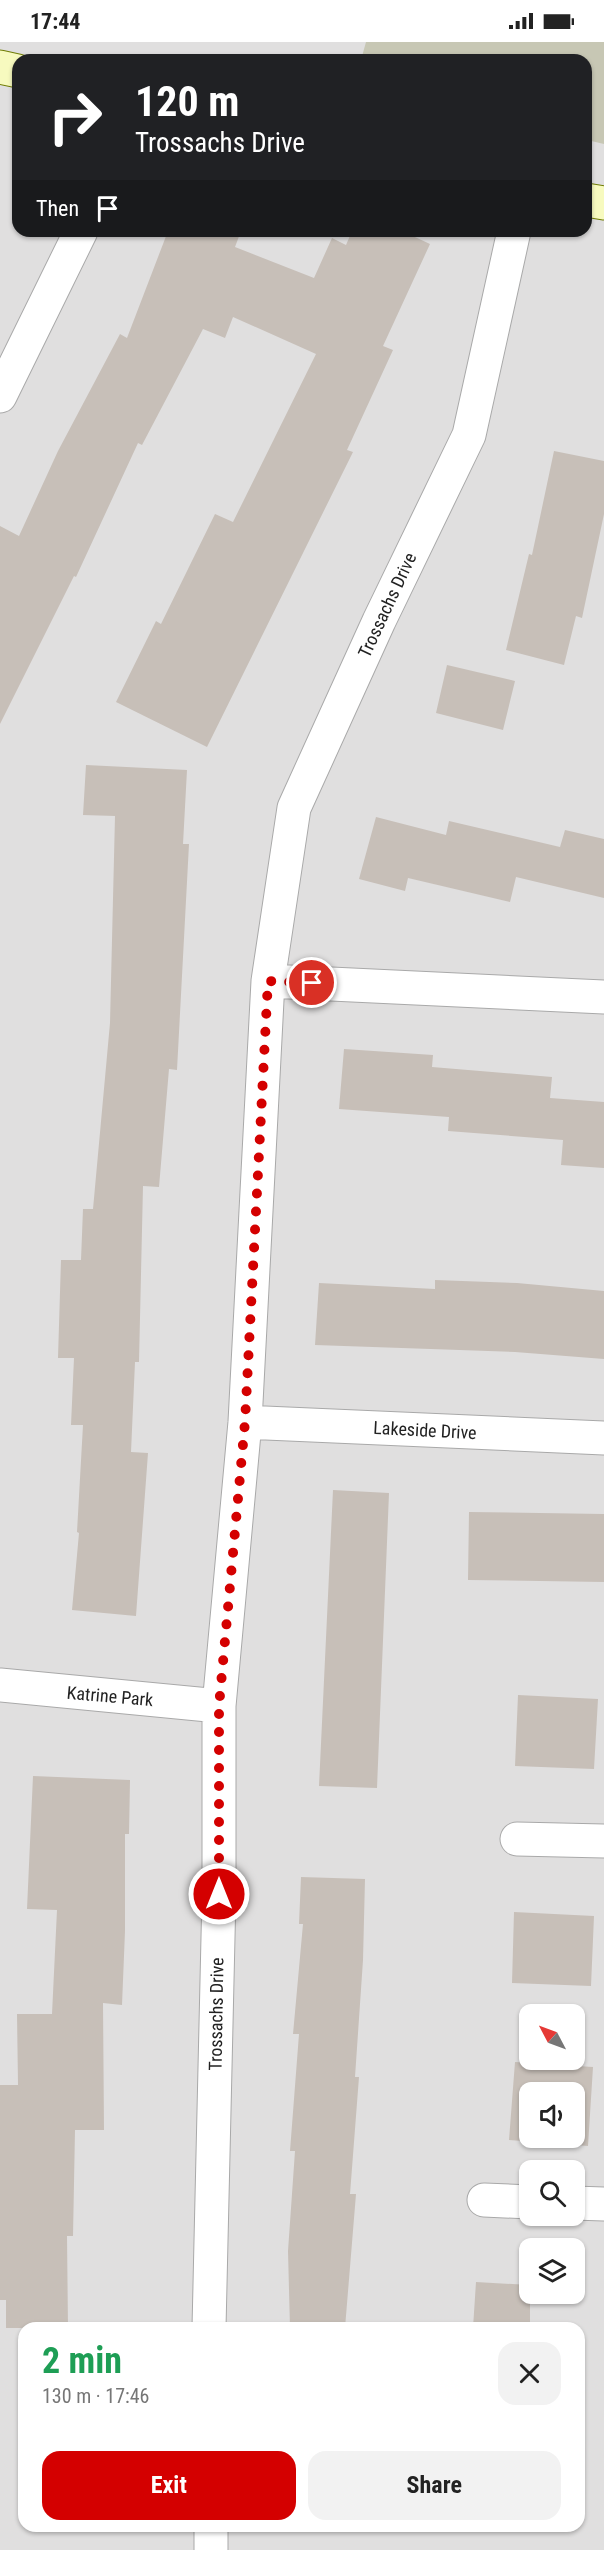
<!DOCTYPE html>
<html lang="en">
<head>
<meta charset="utf-8">
<style>
	body { margin:0; font-family:"Roboto Condensed",sans-serif; background:#f2f2f2; color:#222; height:100vh; display:flex; flex-direction:column; font-size:22px; white-space:nowrap }
	* { box-sizing:border-box; margin:0 }
	p { font-size:20px; color:#767676 }
	.icon { flex:none; width:33px; height:33px; fill:none; stroke:currentColor; stroke-width:2; stroke-linecap:round; stroke-linejoin:round }
	.map { position:relative; flex:1; overflow:hidden }
	.drawer { position:absolute; left:18px; top:2280px; width:567px; height:210px; display:flex; flex-direction:column; background:#fff; border-radius:18px; box-shadow:0 2px 4px #0004 }
	.drawer>* { flex:none }
	.guide { position:absolute; left:12px; top:12px; width:580px; height:183px; border-radius:18px; box-shadow:0 2px 4px #0004; background:#202124; color:#fff; overflow:hidden }
	.needle { width:39px; rotate:311deg }
	.fabs { position:absolute; left:519px; top:1962px; display:grid; gap:12px }
	.fabs a { display:grid; place-items:center; width:66px; height:66px; border-radius:12px; background:#fff; box-shadow:0 2px 4px #0004; font-size:30px }
	.pin { position:absolute; display:grid; place-items:center; width:51px; height:51px; color:#fff; margin:-26px; border:3px solid #fff; border-radius:50%; box-shadow:0 2px 6px #0007 }
	.me { position:absolute; width:66px; margin:-33px; rotate:0deg; stroke-linejoin:round; filter:drop-shadow(0 0 4px #0008) }
	.turn { display:flex; align-items:center; gap:21px; height:126px; padding:0 24px; font-size:27px }
	.turn .icon { width:78px; height:78px; stroke-width:2.5 }
	.turn b { display:block; font-size:42px; line-height:51px }
	.then { display:flex; align-items:center; height:57px; padding:0 24px; background:#0003; gap:12px; font-size:22px }
	.round { display:grid; place-items:center; flex:none; width:63px; height:63px; border-radius:18px; background:#f2f2f2 }
	.summary { display:flex; align-items:center; justify-content:space-between; height:102px; padding:0 24px }
	h1 { font-size:36px; font-weight:700; line-height:45px; color:#1e9e55 }
	.cta { display:flex; gap:12px; margin-top:auto; padding:12px 24px }
	.cta a { flex:1; height:69px; border-radius:18px; background:#d40000; color:#fff; font-size:24px; font-weight:700; line-height:69px; text-align:center }
	.cta a+a { background:#f2f2f2; color:#222 }
	.status { display:flex; justify-content:space-between; align-items:center; height:42px; padding:0 30px; background:#fff; direction:ltr }
	.status svg { height:16px; fill:currentColor }
	.map>svg:first-child { display:block }
	.residential { fill:#e0dfdf; fill-rule:evenodd }
	.construction { fill:#c7c7b4 }
	.building { fill:#c7bfb8; fill-rule:evenodd }
	.lines { fill:none; stroke-linecap:round; stroke-linejoin:round }
	.street-casing { stroke:#a9a9a9; stroke-width:35 }
	.secondary-casing { stroke:#707d05; stroke-width:35 }
	.street { stroke:#fff; stroke-width:33 }
	.secondary { stroke:#f7fabf; stroke-width:33 }
	.route { stroke:#d40000; stroke-width:10; stroke-dasharray:0 18 }
	.labels { text-anchor:middle; dominant-baseline:central; stroke-width:4.5; stroke-linejoin:round; paint-order:stroke }
	.street-label { font-size:18px; fill:#222; stroke:#fff }
</style>
</head>
<body>
<div class="status"><b>17:44</b><svg viewBox="0 0 49 12"><path d="M0 12V9h3v3zM5 12V6h3v6zM10 12V3h3v9zM15 12V0h3v12zM26 1h20v11H26zM47 4h2v5h-2z"/></svg></div>
<div class="map">
<svg width="604" height="2508" viewBox="0 0 604 2508">
	<rect width="100%" height="100%" fill="#f2efe9"/>
	<path class="residential" d="M0,0H604V2508H0ZM18,18H586V189H18ZM530,1972H574V2018H530ZM530,2050H574V2096H530ZM530,2128H574V2174H530ZM530,2206H574V2252H530ZM24,2286H579V2484H24Z"/>
	<path class="construction" d="M366,0H604V102L587,98L586,18H361Z"/>
	<path class="building" d="M168,189H241L235,205L314,236L332,196L346,203L352,189H402L430,202L383,304L393,308L347,408L353,410L207,705L116,660L156,579L161,582L215,472L233,480L316,312L233,275L225,296L203,287L142,403L138,401L76,535L74,534L0,682V484L19,494L58,409L120,292L127,296Z
		M554,409L604,419V472L582,576L576,574L564,623L506,608L529,512L532,513Z
		M447,623L515,639L503,688L436,671Z
		M86,723L187,728L183,802H189L177,1028L169,1027L159,1145L143,1144L139,1320H135L131,1410L148,1411L136,1574L72,1568L79,1491L77,1490L83,1383H71L74,1316H58L61,1218H81L83,1167H93L110,981L115,774L83,773Z
		M376,775L446,793L449,779L560,805L565,788L604,797V856L516,835L510,860L408,836L405,849L359,837Z
		M344,1007L433,1013L432,1025L552,1035L550,1056L604,1060V1126L561,1123L563,1098L448,1089L449,1075L339,1067Z
		M435,1238L517,1241L604,1249V1317L515,1310L315,1303L319,1241L435,1247Z
		M333,1448L389,1451L377,1746L319,1744Z
		M469,1470L604,1472V1540L468,1538Z
		M518,1653L598,1657L594,1727L515,1724Z
		M33,1734L130,1738L129,1792H125V1889L122,1963L103,1961L104,2088H75L73,2194H67L68,2286H6V2258H0V2043H18L17,1972H52L57,1868L27,1867Z
		M301,1835L365,1837L363,1918L355,2035H359L350,2152H356L345,2286H290L288,2209L295,2109H290L299,1992H293L303,1882H299Z
		M514,1870L594,1874L591,1944L512,1941Z
		M515,2020L593,2025L588,2104L509,2098ZM530,2050H574V2096H530Z
		M476,2240L530,2243V2286H473Z"/>
	<g class="lines">
		<defs>
			<path id="street" d="M0,354L81,189
				M268,939L604,955
				M245,1380L604,1396
				M0,1643L219,1664
				M517,1797L604,1799
				M484,2158L530,2160
				M574,2161L604,2162
				M209,2286L219,1852V1664L245,1380L268,939L294,766L379,579L469,393L514,189
				M211,2484V2508"/>
			<path id="secondary" d="M0,25L18,29
				M586,158L604,161"/>
		</defs>
		<use href="#street" class="street-casing"/>
		<use href="#secondary" class="secondary-casing"/>
		<use href="#street" class="street"/>
		<use href="#secondary" class="secondary"/>
	</g>
	<g class="lines">
		<path class="route" d="M219,1852V1664L245,1380L268,939L312,941"/>
	</g>
	<g class="labels">
		<g class="street-label">
			<text transform="translate(387 563) rotate(-65)">Trossachs Drive</text>
			<text transform="translate(425 1388) rotate(3)">Lakeside Drive</text>
			<text transform="translate(110 1654) rotate(5)">Katrine Park</text>
			<text transform="translate(216 1972) rotate(-89)">Trossachs Drive</text>
		</g>
	</g>
</svg>
<div class="fabs">
<a><svg class="needle" viewBox="-14 -14 28 28"><path d="M0-13l5 13h-10z" fill="#e53935"/><path d="M0 13l5-13h-10z" fill="#767676"/></svg></a>
<a><svg class="icon" aria-label="sound" viewBox="0 0 24 24"><path d="M4 9h4l5-4v14l-5-4H4zM17 9q2 3 0 6"/></svg></a>
<a><svg class="icon" aria-label="search" viewBox="0 0 24 24"><circle cx="10" cy="10" r="6"/><path d="M15 15l6 6"/></svg></a>
<a><svg class="icon" aria-label="layers" viewBox="0 0 24 24"><path d="M12 4l9 5-9 5-9-5zM3 14l9 5 9-5"/></svg></a>
</div>
<div class="pin" style="left:312px;top:941px;background:#d93025"><svg class="icon" aria-label="arrive" viewBox="0 0 24 24"><path d="M6 21V4h12l-3 4 3 4H6"/></svg></div>
<svg class="me" style="left:219px;top:1852px" viewBox="-20 -20 40 40"><circle r="17" fill="#d40000" stroke="#fff" stroke-width="3"/><path d="M0-11L8 9 0 5-8 9z" fill="#fff"/></svg>
<div class="guide">
<div class="turn"><svg class="icon" aria-label="right" viewBox="0 0 24 24"><path d="M7 20v-9h11M14 6l5 5-5 5"/></svg><div><b>120 m</b>Trossachs Drive</div></div>
<div class="then">Then<svg class="icon" aria-label="arrive" viewBox="0 0 24 24"><path d="M6 21V4h12l-3 4 3 4H6"/></svg></div>
</div>
<section class="drawer">
<div class="summary"><div><h1>2 min</h1><p>130 m · 17:46</p></div><a class="round"><svg class="icon" aria-label="close" viewBox="0 0 24 24"><path d="M6 6l12 12M18 6L6 18"/></svg></a></div>
<div class="cta"><a>Exit</a><a>Share</a></div>
</section>
</div>
</body>
</html>
